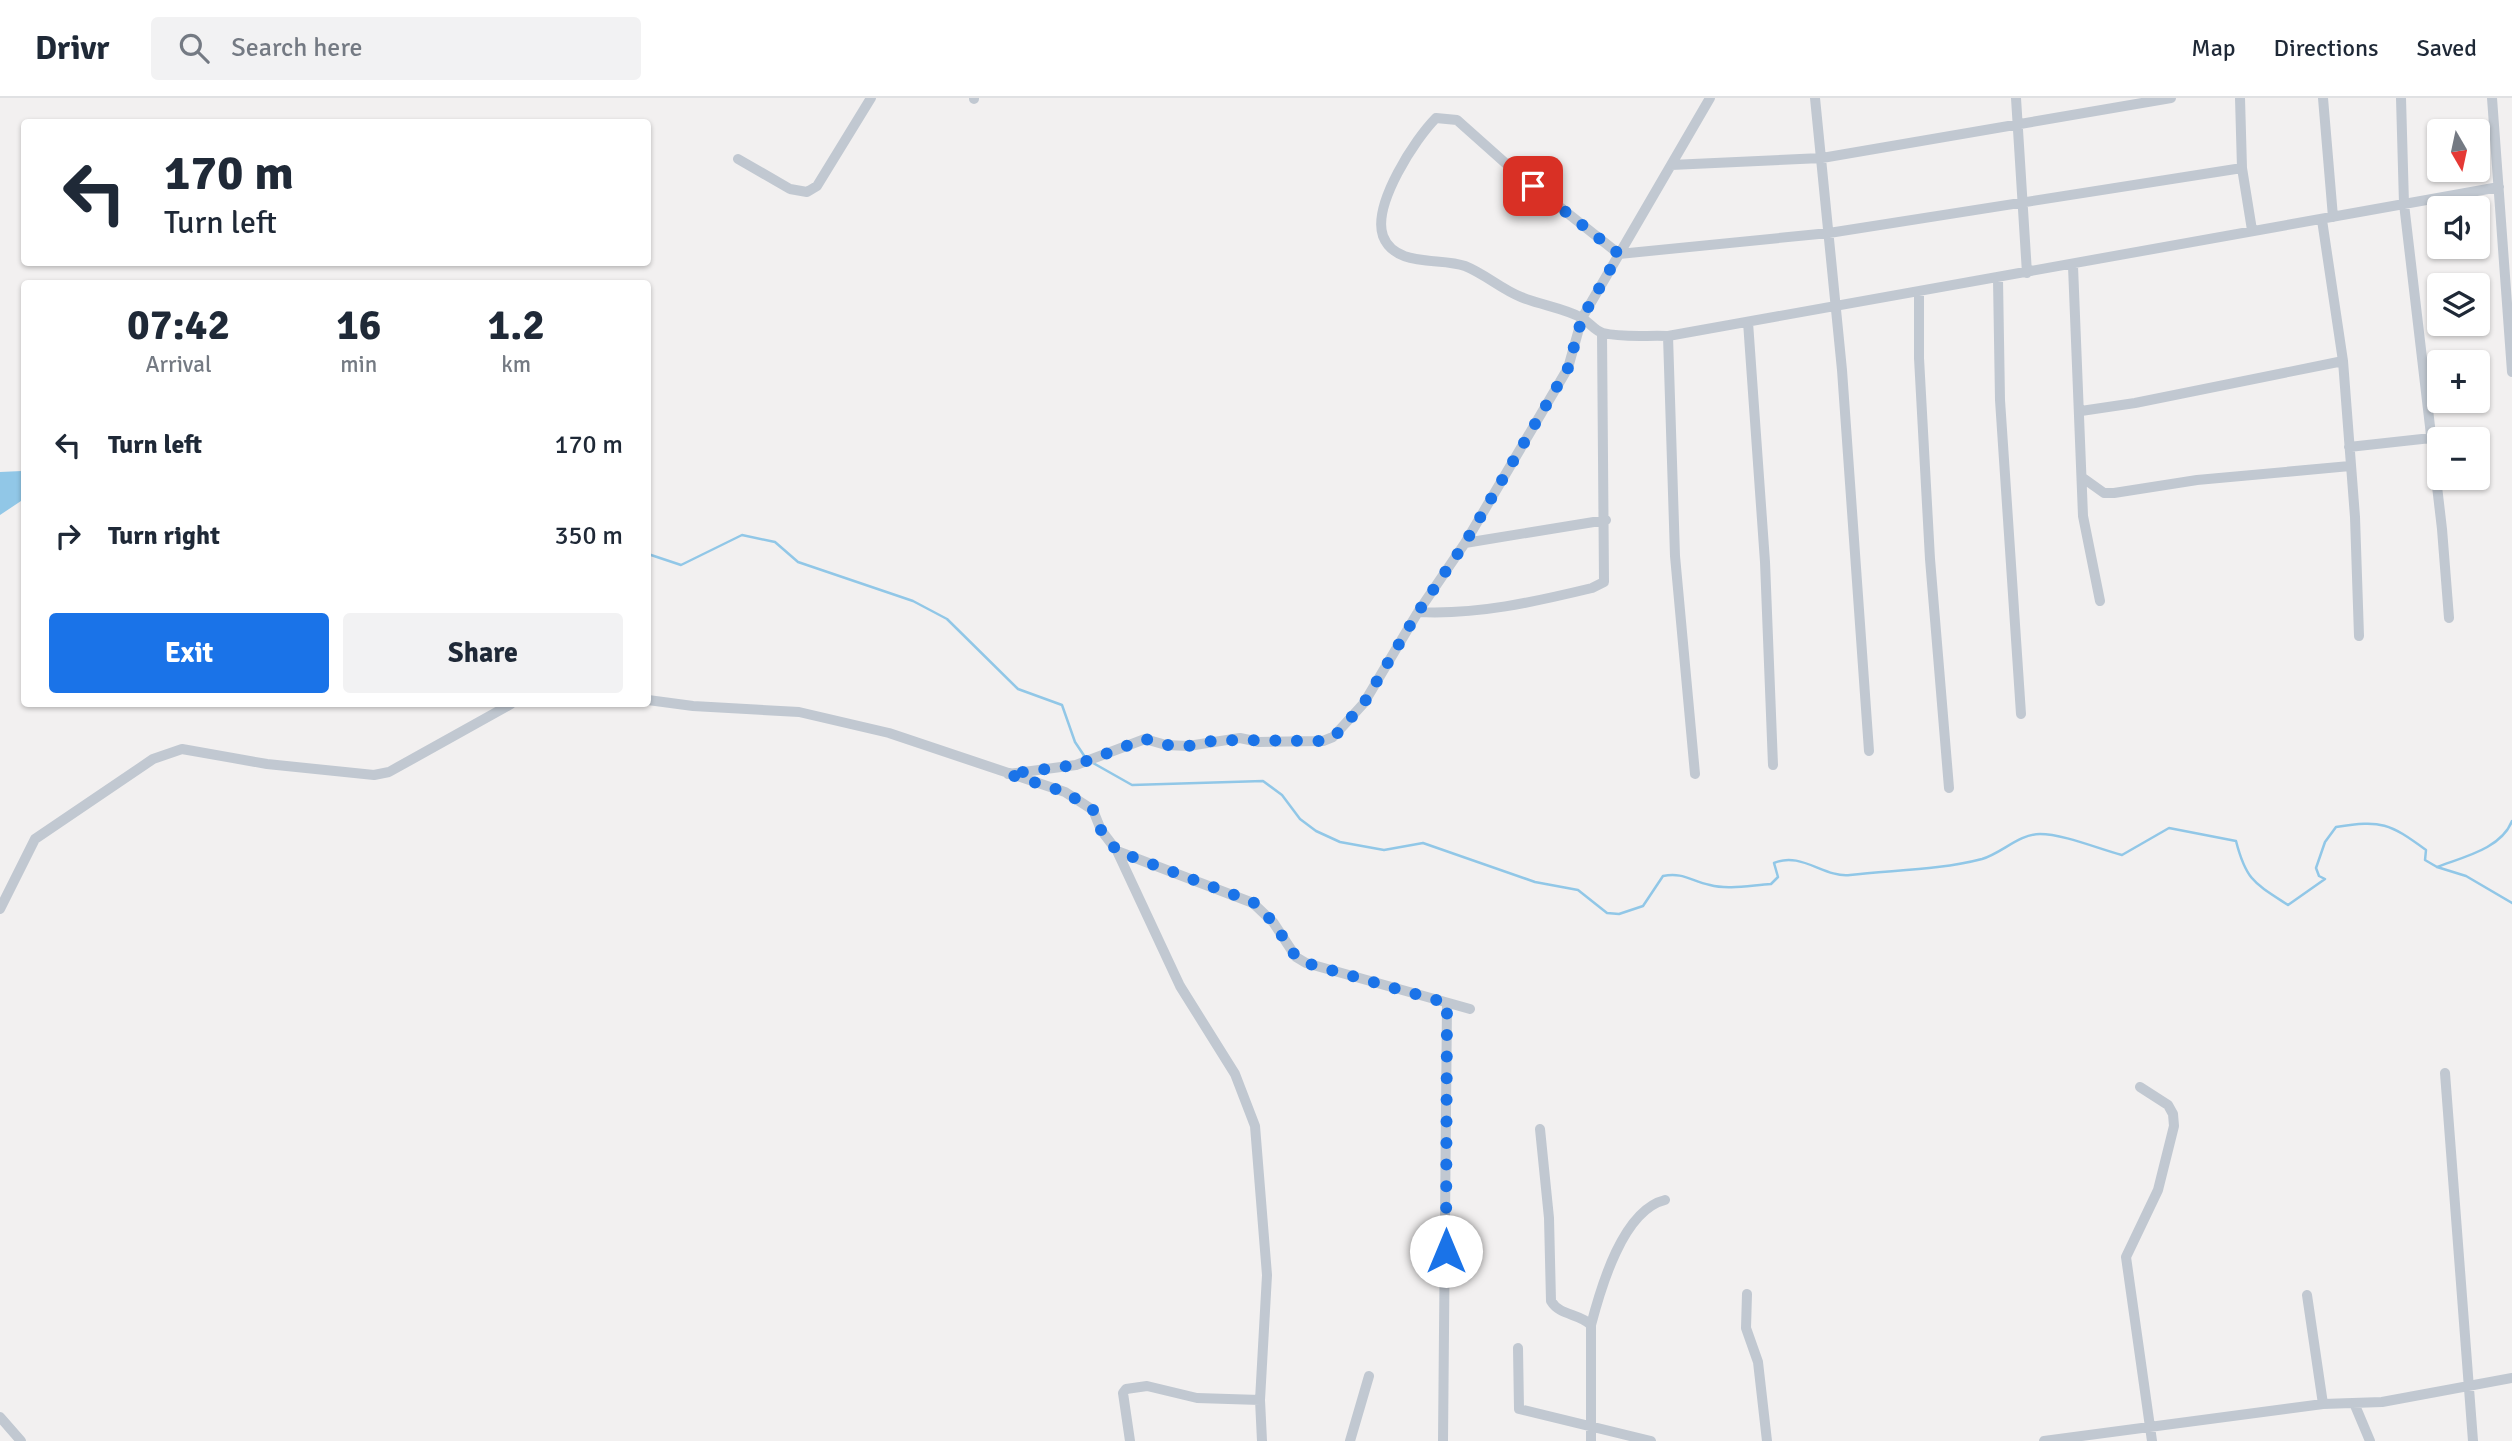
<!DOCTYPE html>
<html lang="en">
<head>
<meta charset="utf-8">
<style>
	body { margin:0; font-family:Signika,sans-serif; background:#f2f2f3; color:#1f2937; height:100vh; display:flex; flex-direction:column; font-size:26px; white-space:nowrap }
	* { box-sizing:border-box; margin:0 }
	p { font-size:23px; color:#747a83 }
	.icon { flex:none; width:38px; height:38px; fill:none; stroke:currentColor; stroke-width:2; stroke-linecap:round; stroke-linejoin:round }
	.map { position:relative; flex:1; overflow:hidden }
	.side { position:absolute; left:21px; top:182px; width:630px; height:427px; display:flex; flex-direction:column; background:#fff; border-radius:7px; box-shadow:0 2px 5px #0004 }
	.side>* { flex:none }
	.top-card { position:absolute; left:21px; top:21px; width:630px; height:147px; border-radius:7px; box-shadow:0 2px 5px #0004; background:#fff; color:#1f2937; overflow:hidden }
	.needle { width:46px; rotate:171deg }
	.tools { position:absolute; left:2427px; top:21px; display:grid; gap:14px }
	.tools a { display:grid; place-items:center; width:63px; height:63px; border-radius:7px; background:#fff; box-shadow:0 2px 5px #0004; font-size:35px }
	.pin { position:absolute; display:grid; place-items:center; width:60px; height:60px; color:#fff; margin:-30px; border-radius:14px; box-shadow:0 4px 10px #0006 }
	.me { position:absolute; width:77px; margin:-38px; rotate:0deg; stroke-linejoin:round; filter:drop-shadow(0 0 5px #0008) }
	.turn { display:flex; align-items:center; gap:24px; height:147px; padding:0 28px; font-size:32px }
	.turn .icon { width:91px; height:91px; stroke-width:2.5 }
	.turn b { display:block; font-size:49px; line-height:60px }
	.eta { display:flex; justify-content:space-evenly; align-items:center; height:119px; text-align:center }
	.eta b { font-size:42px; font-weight:800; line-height:49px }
	.action { display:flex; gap:14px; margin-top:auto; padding:14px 28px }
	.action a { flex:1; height:80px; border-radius:7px; background:#1a73e8; color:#fff; font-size:28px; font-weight:800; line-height:80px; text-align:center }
	.action a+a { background:#f2f2f3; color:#1f2937 }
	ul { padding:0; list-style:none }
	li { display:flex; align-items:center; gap:21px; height:91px; padding:0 28px }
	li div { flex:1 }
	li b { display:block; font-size:26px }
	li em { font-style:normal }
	header { display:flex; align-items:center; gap:42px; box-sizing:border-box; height:98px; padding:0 35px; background:#fff; border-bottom:2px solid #e0e1e3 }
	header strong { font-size:33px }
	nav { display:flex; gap:38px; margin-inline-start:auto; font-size:24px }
	.search { width:490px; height:63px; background:#f2f2f3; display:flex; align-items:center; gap:18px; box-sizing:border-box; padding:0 24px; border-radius:7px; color:#747a83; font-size:26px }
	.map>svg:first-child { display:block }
	.water { fill:#91c7e7 }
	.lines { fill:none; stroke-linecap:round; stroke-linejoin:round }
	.stream { stroke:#91c7e7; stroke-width:2.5 }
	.street { stroke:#c1c8d1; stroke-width:10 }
	.route { stroke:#1a73e8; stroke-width:12; stroke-dasharray:0 21.6 }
</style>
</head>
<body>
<header>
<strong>Drivr</strong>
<div class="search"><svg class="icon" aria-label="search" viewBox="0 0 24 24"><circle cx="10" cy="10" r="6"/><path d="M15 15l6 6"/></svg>Search here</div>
<nav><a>Map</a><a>Directions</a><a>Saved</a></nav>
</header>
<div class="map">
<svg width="2512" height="1343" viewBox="0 0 2512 1343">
	<rect width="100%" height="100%" fill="#f2f0f0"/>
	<path class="water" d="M22,373L24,401L0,417V374Z"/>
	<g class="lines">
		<path class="stream" d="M648,456L681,467L742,437L775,444L798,464L913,503L947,521L1018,591L1062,607L1075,644L1085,659
			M1093,665L1132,687L1263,683L1282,697L1300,721L1316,733L1340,744L1384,752L1423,745L1535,784L1578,792L1607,815L1619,816L1643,808L1663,778C1683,774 1691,783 1710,787C1728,792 1752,787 1771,786L1778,779L1774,765C1801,753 1824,780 1850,777C1893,772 1940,772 1982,761C2002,755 2019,736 2040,736C2063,736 2099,751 2122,757L2169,730L2236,743C2246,782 2254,785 2288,807L2325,781L2319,778L2316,770L2325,744L2336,729C2382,722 2389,725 2426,752L2425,762L2437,769L2466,778L2512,805
			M2437,769C2463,759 2501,751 2512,723"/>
		<path class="street" d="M974,0V1
			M1815,0L1842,272L1869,653
			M2016,0L2027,175
			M2240,0L2242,70L2252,132
			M2323,0L2333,119
			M2401,0L2404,106L2442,431L2449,520
			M2492,0L2512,274
			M738,61L790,91L807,94L817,88L871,0
			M1671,67L1822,60L2171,0
			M2242,70L1829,135L1619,156L1512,71L1457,22L1436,20C1415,41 1372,107 1383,138C1395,170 1441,159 1465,168C1485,176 1501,191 1521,199C1540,207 1564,210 1582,220C1589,224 1595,233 1603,235C1623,240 1648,237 1668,238C1945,191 2222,140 2499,89
			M2322,122L2343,263L2355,419L2359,538
			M2073,168L2083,418L2100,503
			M1998,181L2000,302L2021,616
			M1919,194V260L1930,461L1949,690
			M1748,224L1765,464L1773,667
			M1668,238L1675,458L1695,676
			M2081,313L2135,305L2343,263
			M2349,349L2431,340
			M2083,380L2104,395H2114L2197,382L2350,368
			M1465,445L1606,422
			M1418,514C1477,517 1534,504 1592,490L1604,484L1602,235
			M648,602L693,608L799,614L889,635L1065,694L1093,712L1101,732L1117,753L1253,805L1273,824L1296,859L1306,865L1470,911
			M1008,676L1076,667L1145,641L1166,647L1188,648L1240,640L1259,644L1323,643L1333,639L1364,605L1418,514L1465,445L1568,270L1582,220L1710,0
			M1117,753L1180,888L1235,976L1255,1028L1267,1177L1260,1302L1262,1343
			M0,811L35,741L153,661L182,651L267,666L374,677L389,674L511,606
			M2445,975L2473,1343
			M2140,989L2168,1007L2173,1016L2174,1028L2158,1092L2126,1159L2152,1343
			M1540,1031L1549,1120L1551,1203C1560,1218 1579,1215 1591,1227V1343
			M1747,1196L1746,1230L1758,1264L1767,1343
			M2307,1197L2323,1306
			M1591,1227C1601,1189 1623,1112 1665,1102
			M1518,1250L1519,1311L1651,1343
			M2354,1305L2370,1343
			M0,1319L21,1343
			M1130,1343L1123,1295L1126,1291L1147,1288L1197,1300L1260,1302
			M1350,1343L1369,1278
			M1443,1343L1447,905
			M2044,1343L2323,1306L2382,1304L2512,1280"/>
	</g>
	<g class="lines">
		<path class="route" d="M1446,1153L1447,905L1306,865L1296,859L1273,824L1253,804L1117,753L1101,732L1093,712L1065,694L1008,676L1076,667L1145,641L1166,647L1188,648L1216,642L1323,643L1334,639L1364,605L1418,514L1465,445L1568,270L1582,220L1619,156L1533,88"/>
	</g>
</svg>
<div class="tools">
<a><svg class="needle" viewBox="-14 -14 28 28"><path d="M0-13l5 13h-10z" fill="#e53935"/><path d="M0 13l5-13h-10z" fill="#747a83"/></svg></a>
<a><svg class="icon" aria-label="sound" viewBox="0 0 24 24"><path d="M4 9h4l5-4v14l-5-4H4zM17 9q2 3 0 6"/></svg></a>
<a><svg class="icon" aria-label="layers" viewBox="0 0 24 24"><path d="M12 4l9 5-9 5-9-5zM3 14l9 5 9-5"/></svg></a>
<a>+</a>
<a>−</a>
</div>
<div class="pin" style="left:1533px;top:88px;background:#d93025"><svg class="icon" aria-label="arrive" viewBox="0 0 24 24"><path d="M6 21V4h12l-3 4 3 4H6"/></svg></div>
<svg class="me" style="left:1446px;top:1153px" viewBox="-20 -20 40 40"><circle r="19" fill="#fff"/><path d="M0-13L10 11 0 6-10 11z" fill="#1a73e8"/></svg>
<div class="top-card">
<div class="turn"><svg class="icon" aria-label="left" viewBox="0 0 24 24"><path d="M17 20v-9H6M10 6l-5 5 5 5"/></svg><div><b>170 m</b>Turn left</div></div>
</div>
<section class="side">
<div class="eta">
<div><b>07:42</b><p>Arrival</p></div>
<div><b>16</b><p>min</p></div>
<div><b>1.2</b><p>km</p></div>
</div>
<ul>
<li><svg class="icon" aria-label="left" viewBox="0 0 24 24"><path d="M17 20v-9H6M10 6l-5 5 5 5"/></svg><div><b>Turn left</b></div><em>170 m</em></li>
<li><svg class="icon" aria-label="right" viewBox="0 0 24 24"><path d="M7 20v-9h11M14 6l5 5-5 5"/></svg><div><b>Turn right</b></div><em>350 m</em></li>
</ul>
<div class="action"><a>Exit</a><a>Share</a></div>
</section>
</div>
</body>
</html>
